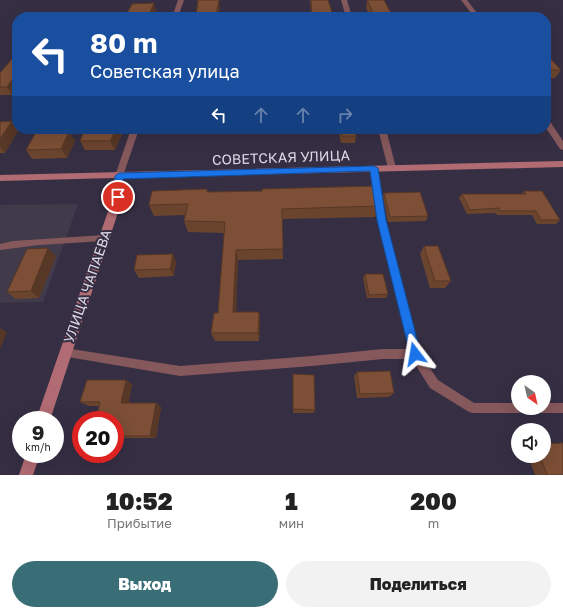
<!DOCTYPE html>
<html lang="ru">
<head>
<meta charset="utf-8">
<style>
	body { margin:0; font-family:"Golos Text",sans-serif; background:#f2f2f2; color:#222; height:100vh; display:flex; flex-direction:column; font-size:15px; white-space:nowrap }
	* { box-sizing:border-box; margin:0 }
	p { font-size:13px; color:#767676 }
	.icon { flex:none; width:22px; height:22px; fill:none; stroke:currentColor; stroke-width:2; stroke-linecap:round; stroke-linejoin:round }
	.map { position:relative; height:475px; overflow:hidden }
	.details { display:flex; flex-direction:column; background:#fff; flex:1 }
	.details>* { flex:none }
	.guide { position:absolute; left:12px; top:12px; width:539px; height:122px; border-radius:16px; box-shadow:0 4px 16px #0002; background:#1a4fa0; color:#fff; overflow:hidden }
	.needle { width:26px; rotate:146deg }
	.tools { position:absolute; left:511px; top:375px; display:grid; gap:8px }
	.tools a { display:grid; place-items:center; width:40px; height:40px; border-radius:50%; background:#fff; box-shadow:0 4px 16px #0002; font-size:20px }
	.speed { position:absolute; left:12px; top:411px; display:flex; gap:8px; font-size:20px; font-weight:700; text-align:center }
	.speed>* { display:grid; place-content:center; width:52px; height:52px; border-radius:50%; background:#fff; box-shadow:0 4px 16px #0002; line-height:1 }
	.speed small { font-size:10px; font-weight:400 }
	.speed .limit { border:6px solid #d22; background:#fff; color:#111 }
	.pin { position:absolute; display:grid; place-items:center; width:34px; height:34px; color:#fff; margin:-17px; border:2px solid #fff; border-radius:50%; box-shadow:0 1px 4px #0007 }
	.me { position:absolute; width:44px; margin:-22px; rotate:346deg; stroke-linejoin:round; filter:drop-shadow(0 0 3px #0008) }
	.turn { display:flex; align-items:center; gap:14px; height:84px; padding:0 12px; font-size:18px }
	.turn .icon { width:52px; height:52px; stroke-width:2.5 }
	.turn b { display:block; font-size:28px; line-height:34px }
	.lanes { display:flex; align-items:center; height:38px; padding:0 12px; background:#0003; justify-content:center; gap:20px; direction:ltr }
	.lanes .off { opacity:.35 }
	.eta { display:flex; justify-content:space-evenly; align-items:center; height:68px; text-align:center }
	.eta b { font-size:24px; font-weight:800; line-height:28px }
	.button { display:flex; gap:8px; margin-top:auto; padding:8px 12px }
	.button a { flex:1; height:46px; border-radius:24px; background:#396e77; color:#fff; font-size:16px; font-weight:800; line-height:46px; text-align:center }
	.button a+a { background:#f2f2f2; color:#222 }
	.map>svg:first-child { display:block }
	.industrial { fill:#413a4b }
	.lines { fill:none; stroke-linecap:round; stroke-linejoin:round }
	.lane { fill:#85585c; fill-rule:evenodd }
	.street { fill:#85585c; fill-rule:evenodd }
	.secondary { fill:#b16b72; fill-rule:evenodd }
	.wall { fill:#6b442e }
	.shaded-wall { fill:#573726 }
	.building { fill:#7c4f36; stroke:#573726 }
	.route { fill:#1a73e8; stroke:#114b97 }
	.labels { text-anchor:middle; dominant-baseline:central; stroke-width:4; stroke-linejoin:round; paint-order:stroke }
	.street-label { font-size:14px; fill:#ddd8e6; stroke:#362f44 }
</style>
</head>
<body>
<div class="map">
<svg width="563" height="475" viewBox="0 0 563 475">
	<rect width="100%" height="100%" fill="#362f44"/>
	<path class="industrial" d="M78,204L43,302L0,303V205Z"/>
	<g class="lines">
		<path class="lane" d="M372,166H376L377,168L385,220L419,352L438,380L474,403H518V408H523L522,412L518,413H473L469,412L430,388L412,359H383L312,366L180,376L62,356L60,353L62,350L65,348L180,366L312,356L383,349H409L377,220L371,168Z
			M104,235L107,236L108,238L107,240L104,241L39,245L0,250V244L13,241Z
			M544,403H563V413H543L539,412L538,408H544Z"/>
		<path class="street" d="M178,0H184L178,17H172Z
			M341,0H347L352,17H346Z
			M461,0H467L480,17H474Z
			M546,120H549L563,141V150L560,149L546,128Z
			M131,129H139L123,176L119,179L115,176Z
			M378,129H386L396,168L395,170L392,171L388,168Z"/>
		<path class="secondary" d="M563,161V167L123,178V197L50,420H36L113,197L114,178L0,181V175Z
			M26,454H40L33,475H19Z"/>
	</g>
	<path class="wall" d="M310,0H328L333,17H311Z
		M367,0L393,17H370L366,8Z
		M546,54L561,70L555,78L546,79Z
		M0,73L13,95H0Z
		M0,122L17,129L18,130L5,153H0Z
		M85,129H124L115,150H85L80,141Z
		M338,129H355L356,136L355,143H341Z
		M75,141L67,158L32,159L26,150Z
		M524,191L560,220L556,224H537L532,215H497L496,213L467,214L459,198L462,194H522Z
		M208,192L379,206L375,217L282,219L283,259L238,260L236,312H259L260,320L259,341H215L211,333L218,313L224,233L188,232L184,221L185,215L154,216L149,205Z
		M384,193L428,216L426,221L388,222L383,197Z
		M424,246L451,281L445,288H430L420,254Z
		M56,256L39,298L16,299L7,292Z
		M176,261L174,276L139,278L134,270Z
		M365,274L388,294L386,298H367L363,278Z
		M357,372L394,393L389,397L357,398L354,376Z
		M293,374L315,410L313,413H293Z
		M132,384L128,403H156L161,407L156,438H115V420L99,406H89L80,402Z
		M528,456H544L563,475H535Z"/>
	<path class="shaded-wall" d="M219,0L220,8L219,17H216Z
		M154,3L156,12L154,17H148Z
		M17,73V89L13,95L7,87Z
		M12,121L18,130L5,153L0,147V139Z
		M116,129H124L115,150L110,141Z
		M69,132L75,141L67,158L61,149Z
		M48,248L56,256L39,298L31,291Z
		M236,250L238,260L236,321L233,312Z
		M173,254L176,261L174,276L170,269Z
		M259,312L260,320L259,341L258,333Z
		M0,328L7,332L0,349Z
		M126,380L132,384L128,407L121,403Z
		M156,403L161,407L156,438L150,436Z"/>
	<path class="building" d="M198,0H219L216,17H196Z
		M311,0H328L332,12L333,17H312Z
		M367,0H384L393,17H375Z
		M154,3L148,17H125L132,4Z
		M17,53V73L7,87H0V73Z
		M546,54L561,70H546Z
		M12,121L0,139V122Z
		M85,129H116L110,141H80Z
		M341,129H355L356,136H342Z
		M36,132H69L61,149L26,150Z
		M376,186L379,206L282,209L283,249L236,250L233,312H259L258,333H211L214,313H218L225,222L184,221L188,204L149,205L152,191L207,189V192L262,191V189Z
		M524,191H542L560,220H541L536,211H500L499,208L470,210L462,194H526Z
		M420,192L428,216L390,217L384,193Z
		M424,246H438L451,281H435Z
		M48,248L31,291L7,292L27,249Z
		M173,254L170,269L134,270L137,255Z
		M365,274H383L388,294L369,295Z
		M390,371L394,393L360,394L357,372Z
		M293,374L314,375L315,410L293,409Z
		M87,380H126L121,403H156L150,436H115V420H96L100,402H80Z
		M563,443V475H547L540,456H544V444Z"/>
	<path class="route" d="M374,166L378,168L386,220L421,354L419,358L415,359L411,358L410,354L377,220L370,171L123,179L122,197L118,200L114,197L115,176L119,173Z"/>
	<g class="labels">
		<g class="street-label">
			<text transform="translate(281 157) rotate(-2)">СОВЕТСКАЯ УЛИЦА</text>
			<text transform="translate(87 286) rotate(-71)">УЛИЦА ЧАПАЕВА</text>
		</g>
	</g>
</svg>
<div class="tools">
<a><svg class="needle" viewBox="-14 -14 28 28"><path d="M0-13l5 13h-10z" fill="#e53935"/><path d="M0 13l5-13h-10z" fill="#767676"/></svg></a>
<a><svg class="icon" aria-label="sound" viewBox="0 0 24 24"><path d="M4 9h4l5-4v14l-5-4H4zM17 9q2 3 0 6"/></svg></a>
</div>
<div class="speed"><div>9<small>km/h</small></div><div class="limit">20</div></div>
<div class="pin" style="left:118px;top:197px;background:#d93025"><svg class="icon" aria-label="arrive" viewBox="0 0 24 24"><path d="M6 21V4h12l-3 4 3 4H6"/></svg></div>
<svg class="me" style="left:415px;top:354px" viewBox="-20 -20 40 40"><path d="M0-17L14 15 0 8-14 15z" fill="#1a73e8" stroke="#fff" stroke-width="4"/></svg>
<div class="guide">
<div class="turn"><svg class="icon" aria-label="left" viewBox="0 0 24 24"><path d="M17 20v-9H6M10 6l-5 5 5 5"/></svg><div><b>80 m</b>Советская улица</div></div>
<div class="lanes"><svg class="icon" aria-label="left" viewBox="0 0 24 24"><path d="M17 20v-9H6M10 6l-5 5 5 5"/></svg><svg class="icon off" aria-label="ahead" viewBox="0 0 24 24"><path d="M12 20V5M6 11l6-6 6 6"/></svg><svg class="icon off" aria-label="ahead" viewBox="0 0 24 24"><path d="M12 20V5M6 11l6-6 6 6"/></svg><svg class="icon off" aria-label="right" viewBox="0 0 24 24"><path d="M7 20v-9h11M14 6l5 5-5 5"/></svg></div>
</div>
</div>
<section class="details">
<div class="eta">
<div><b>10:52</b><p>Прибытие</p></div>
<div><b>1</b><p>мин</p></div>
<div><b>200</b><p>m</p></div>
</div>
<div class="button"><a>Выход</a><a>Поделиться</a></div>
</section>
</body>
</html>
